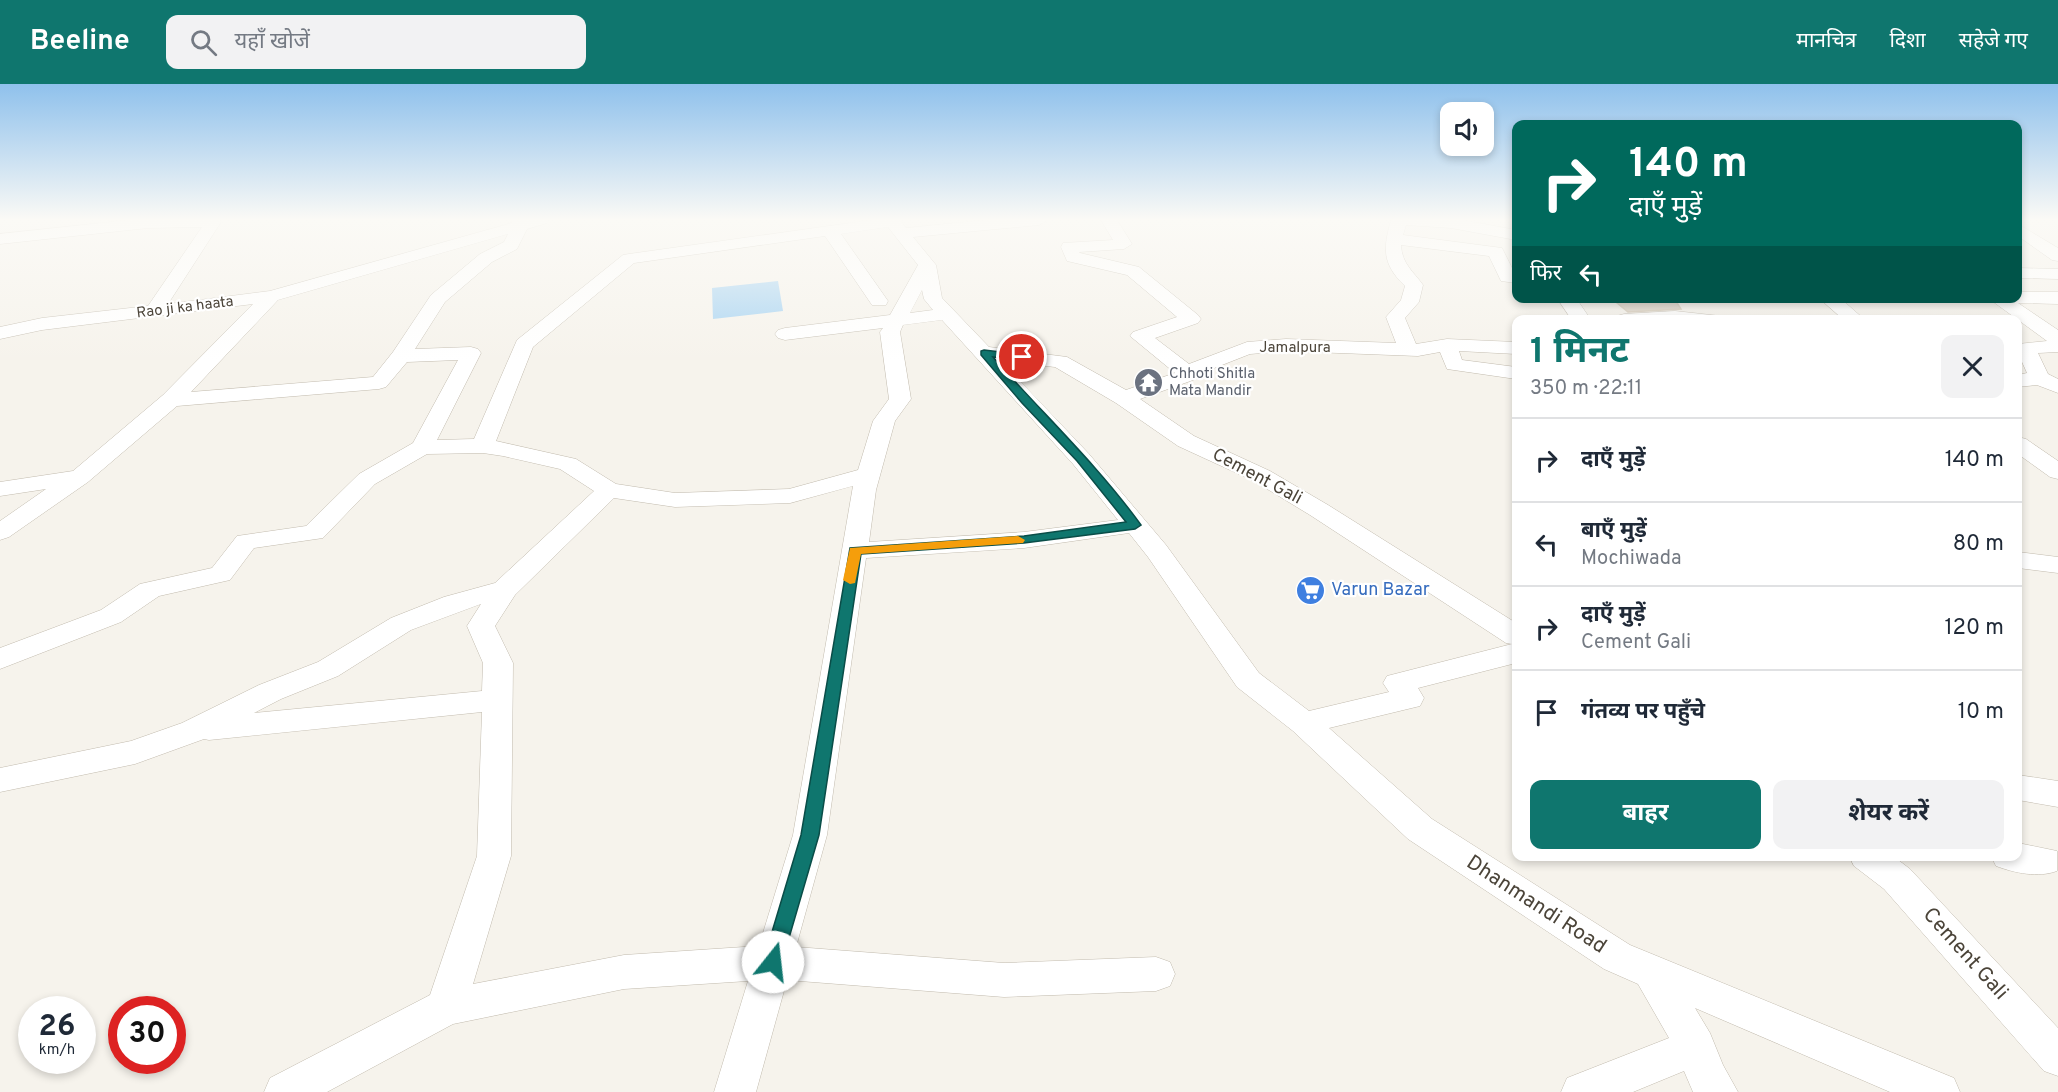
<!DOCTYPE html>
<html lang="hi">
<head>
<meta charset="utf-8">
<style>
	body { margin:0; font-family:Overpass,"Noto Sans Devanagari",sans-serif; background:#f2f2f3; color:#1f2937; height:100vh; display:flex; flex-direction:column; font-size:22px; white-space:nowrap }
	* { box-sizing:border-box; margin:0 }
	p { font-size:20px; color:#747a83 }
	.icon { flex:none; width:33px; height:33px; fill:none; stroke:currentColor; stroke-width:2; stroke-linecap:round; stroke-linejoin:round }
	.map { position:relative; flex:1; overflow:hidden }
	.sheet { position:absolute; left:1512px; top:231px; width:510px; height:546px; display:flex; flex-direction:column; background:#fff; border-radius:12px; box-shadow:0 3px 9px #0003 }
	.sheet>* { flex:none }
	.hud { position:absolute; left:1512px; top:36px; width:510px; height:183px; border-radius:12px; box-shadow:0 3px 9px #0003; background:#00695c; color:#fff; overflow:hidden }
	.fabs { position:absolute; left:1440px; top:18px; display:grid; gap:12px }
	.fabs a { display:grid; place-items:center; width:54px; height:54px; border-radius:12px; background:#fff; box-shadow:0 3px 9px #0003; font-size:30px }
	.speed { position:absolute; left:18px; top:912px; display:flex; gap:12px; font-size:30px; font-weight:700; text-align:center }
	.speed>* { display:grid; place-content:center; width:78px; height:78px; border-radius:50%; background:#fff; box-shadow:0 3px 9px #0003; line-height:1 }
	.speed small { font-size:15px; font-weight:400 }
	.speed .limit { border:9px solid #d22; background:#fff; color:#111 }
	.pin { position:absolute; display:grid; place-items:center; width:51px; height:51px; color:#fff; margin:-26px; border:3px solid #fff; border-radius:50%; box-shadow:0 2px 6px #0007 }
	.me { position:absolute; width:66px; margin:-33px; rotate:16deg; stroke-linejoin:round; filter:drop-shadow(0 0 4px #0008) }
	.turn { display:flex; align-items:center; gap:21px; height:126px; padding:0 18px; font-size:27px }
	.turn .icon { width:78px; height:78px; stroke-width:2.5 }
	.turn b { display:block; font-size:42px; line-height:51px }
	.then { display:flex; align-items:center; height:57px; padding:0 18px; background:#0003; gap:12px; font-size:22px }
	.round { display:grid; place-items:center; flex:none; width:63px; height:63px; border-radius:12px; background:#f2f2f3 }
	.head { display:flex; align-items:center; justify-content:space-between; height:102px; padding:0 18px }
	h1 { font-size:36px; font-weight:700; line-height:45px; color:#0f766e }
	.cta { display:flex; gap:12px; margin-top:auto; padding:12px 18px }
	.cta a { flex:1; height:69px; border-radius:12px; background:#0f766e; color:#fff; font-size:24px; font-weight:700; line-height:69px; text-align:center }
	.cta a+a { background:#f2f2f3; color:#1f2937 }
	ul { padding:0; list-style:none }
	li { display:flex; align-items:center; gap:18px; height:84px; padding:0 18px; border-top:2px solid #e0e1e3 }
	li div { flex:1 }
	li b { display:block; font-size:22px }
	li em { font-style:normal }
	header { display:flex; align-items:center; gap:36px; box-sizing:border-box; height:84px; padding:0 30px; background:#0f766e; color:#fff }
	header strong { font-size:28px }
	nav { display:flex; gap:33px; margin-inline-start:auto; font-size:21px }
	.search { width:420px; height:54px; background:#f2f2f3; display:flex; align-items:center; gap:15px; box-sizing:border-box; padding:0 21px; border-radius:12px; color:#747a83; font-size:22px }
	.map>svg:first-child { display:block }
	.water { fill:#a9d4f2 }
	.building { fill:#d8cfc1; stroke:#d3c7b4; stroke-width:1.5 }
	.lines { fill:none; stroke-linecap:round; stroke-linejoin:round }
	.minor-casing { stroke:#c2bbae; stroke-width:1 }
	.minor { fill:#fff; fill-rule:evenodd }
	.route { fill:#0f766e; stroke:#0a4d48; stroke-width:1.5 }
	.slow { fill:#f59e0b }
	.labels { text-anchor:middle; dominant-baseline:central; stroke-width:4.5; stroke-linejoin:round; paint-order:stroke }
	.far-street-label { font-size:15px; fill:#4b4439; stroke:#fff }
	.far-worship-label { font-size:15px; fill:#5b616d; stroke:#fff; text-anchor:start }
	.street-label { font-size:18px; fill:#4b4439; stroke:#fff }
	.shop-label { font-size:18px; fill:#366cbe; stroke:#fff; text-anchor:start }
	.near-street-label { font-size:21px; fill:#4b4439; stroke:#fff }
</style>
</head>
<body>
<header>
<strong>Beeline</strong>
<div class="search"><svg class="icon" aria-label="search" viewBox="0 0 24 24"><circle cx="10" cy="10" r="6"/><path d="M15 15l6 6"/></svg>यहाँ खोजें</div>
<nav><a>मानचित्र</a><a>दिशा</a><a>सहेजे गए</a></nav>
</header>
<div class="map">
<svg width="2058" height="1008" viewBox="0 0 2058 1008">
	<rect width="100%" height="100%" fill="#f6f3ec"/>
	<path class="water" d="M778,197L783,227L713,235L712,204Z"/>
	<path class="building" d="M1611,214H1674L1681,225L1628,228Z"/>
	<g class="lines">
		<defs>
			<path id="minor" d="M130,136H220L221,138L168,220L270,207L512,139V136H549L547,139L527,145L517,165L492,178L445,218L415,265L471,263L478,265L481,269L437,356L474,355L517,256L623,171L629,170L872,136H900L906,144L986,136H1047L1039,141L913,153L936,181L942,214L989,263L1067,273L1126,306L1175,289L1130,252L1133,248L1177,233L1127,191L1067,177L1061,163L1063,159L1113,156L1101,136H1117L1132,160L1124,165L1079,168L1080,169L1139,183L1198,231L1201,235L1198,239L1155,254L1189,280L1247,258L1286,255L1396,259L1386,233L1401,216L1405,202C1382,180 1383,165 1391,136H1462L1516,146V156L1451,144L1406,141L1403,151L1502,164L1514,188L1516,189V199L1501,197L1489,172L1401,161C1402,180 1413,187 1423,201L1419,218L1405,234L1416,260L1447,255L1516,258V270L1459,267L1462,276L1516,283V295L1447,285L1440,268L1418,272L1286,267L1250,270L1199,290L1196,295L1140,315L1194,352L1270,387L1328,421L1516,539V579L1418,604L1424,614L1420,622L1329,644L1432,735L1630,861L1954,994L1960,1008H1890L1695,924L1710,949L1723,981L1738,1008H1693L1684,987L1633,1008H1561L1567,994L1669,954L1638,900L1604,885L1408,755L1293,647L1237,603L1148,473L1129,449L1024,464L866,474L827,751L796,863L1004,879L1156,873L1170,878L1175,890L1170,902L1156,907L1004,913L787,896L756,1008H714L748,897L624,905L453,940L327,1008H264L270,994L430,911L477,772L482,628L209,656L204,655L135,680L0,708V684L131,657L182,639L259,601L318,578L391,534L444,513L495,499L594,407L560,385L503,372L483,369L427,370L375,400L323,454L254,464L230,496L159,512L121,538L0,585V564L101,526L140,500L212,484L237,452L306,442L359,390L413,359L458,276L407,278L386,303L379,305L177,322L88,398L9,453L0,456V437L46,405L0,412V398L73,387L163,311L253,220L42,246L0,255V243L42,234L148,222L202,143L148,144L0,160V150ZM888,143L918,181L890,231L785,244L778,246L775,250L778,254L785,256L883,244L880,248L889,315L873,337L858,386L789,405L675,409L616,400L576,375L496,357L533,263L634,179L825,152L872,221H886L888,217L841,150ZM508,150L504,158L480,170L431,211L393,268L373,293L191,308L278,216ZM922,206L924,215L933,226L910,229ZM942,236L1073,380L1118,436L1024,448L869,458L876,406L895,337L911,315L900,248L903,241ZM1001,277L1055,283L1116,319L1178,362L1254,397L1310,431L1506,559L1512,560L1387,592L1383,599L1389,608L1309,627L1259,589L1166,461L1089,370ZM853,402L793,751L759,862L624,871L473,900L511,772L513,579L495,542L515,511L614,414L675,423L790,419ZM481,520L467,542L483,579L482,607L254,629L281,615L338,592L411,546Z
				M2018,140L2058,164V177L2052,176L2018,152Z
				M2018,184L2058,185V195L2018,194Z
				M2018,208H2058V220L2018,219L2058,246V268L2038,269L2048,290L2058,295V309L2037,301L2018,303V291L2027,289L2018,269V260L2047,257L1988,214H2018Z
				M1557,214H1576L1591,236H1572Z
				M1819,214H1840L1865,236H1844Z
				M1675,227L1720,232L1722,236H1615L1617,232L1624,230Z
				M2018,353L2026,355L2058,377V395L2050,393L2018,370Z
				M2018,468L2058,473V489L2018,484Z
				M2018,691L2058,697V723L2018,716Z
				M2018,759L2057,767V787C2038,794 2015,789 1996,782L1991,772H2018Z
				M1849,772H1893L1910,785L2058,944V992L2044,987L1884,805L1854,782Z"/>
		</defs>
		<use href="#minor" class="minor-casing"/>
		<use href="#minor" class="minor"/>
	</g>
	<linearGradient id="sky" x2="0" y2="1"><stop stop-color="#8fc1ec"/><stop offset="0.49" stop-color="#fbfaf6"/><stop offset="1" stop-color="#fbfaf6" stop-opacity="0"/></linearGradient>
	<rect width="2058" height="277" fill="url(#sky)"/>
	<path class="route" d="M984,266L1026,271V275L1022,276L993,273C1042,329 1097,380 1141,441L1135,445L1024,459L861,470L819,751L782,878L779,884L773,887L766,884L763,878L801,751L850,464L1024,452L1126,438L1077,377L1022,319L981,271V267Z"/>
	<path class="slow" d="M1018,452L1025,456L1023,459L861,470L855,499L850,500L843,496L850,464Z"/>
	<defs>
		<symbol id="temple-disc" viewBox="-11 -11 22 22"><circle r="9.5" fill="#6b7280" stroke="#fff"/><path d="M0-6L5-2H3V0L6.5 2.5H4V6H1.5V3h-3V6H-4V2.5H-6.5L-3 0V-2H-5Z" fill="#fff"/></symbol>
		<symbol id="supermarket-disc" viewBox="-11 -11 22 22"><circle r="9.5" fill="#3f7fe0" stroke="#fff"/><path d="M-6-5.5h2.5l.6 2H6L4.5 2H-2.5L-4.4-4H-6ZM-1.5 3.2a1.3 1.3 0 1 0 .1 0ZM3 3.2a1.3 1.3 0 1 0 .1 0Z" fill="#fff"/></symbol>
	</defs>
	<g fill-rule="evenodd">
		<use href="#temple-disc" x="1132" y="282" width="33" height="33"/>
		<use href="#supermarket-disc" x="1294" y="490" width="33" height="33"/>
	</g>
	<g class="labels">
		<g class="far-street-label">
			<text transform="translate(185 224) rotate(-7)">Rao ji ka haata</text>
			<text x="1295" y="264">Jamalpura</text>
		</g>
		<g class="far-worship-label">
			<text x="1169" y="290">Chhoti Shitla<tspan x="1169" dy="17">Mata Mandir</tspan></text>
		</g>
		<g class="street-label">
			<text transform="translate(1257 393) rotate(28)">Cement Gali</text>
		</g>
		<g class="shop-label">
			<text x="1331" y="506">Varun Bazar</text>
		</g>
		<g class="near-street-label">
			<text transform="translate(1536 821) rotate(33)">Dhanmandi Road</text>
			<text transform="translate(1965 870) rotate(48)">Cement Gali</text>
		</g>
	</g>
</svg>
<div class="fabs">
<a><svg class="icon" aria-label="sound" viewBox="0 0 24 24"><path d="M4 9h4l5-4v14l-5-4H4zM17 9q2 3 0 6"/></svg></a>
</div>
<div class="speed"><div>26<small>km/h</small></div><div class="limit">30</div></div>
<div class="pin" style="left:1022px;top:273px;background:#d93025"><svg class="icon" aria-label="arrive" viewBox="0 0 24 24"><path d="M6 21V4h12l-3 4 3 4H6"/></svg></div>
<svg class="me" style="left:773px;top:878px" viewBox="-20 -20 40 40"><circle r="19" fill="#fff"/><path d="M0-13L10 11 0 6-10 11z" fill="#0f766e"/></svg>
<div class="hud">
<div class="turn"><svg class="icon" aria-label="right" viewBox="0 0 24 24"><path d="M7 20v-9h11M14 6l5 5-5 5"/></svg><div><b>140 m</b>दाएँ मुड़ें</div></div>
<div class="then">फिर<svg class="icon" aria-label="left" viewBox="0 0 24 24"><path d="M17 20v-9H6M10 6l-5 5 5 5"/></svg></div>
</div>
<section class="sheet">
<div class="head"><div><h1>1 मिनट</h1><p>350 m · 22:11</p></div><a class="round"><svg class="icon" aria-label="close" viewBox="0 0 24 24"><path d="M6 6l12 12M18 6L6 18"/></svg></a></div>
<ul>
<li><svg class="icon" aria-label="right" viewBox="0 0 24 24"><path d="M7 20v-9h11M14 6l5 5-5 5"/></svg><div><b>दाएँ मुड़ें</b></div><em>140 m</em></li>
<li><svg class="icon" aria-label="left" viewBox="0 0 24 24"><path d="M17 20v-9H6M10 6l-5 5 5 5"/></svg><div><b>बाएँ मुड़ें</b><p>Mochiwada</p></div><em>80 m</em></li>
<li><svg class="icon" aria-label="right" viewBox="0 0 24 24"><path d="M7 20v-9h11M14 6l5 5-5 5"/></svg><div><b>दाएँ मुड़ें</b><p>Cement Gali</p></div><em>120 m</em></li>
<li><svg class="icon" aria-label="arrive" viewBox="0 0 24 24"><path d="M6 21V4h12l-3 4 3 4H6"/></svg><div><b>गंतव्य पर पहुँचे</b></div><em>10 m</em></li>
</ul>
<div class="cta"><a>बाहर</a><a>शेयर करें</a></div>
</section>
</div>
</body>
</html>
